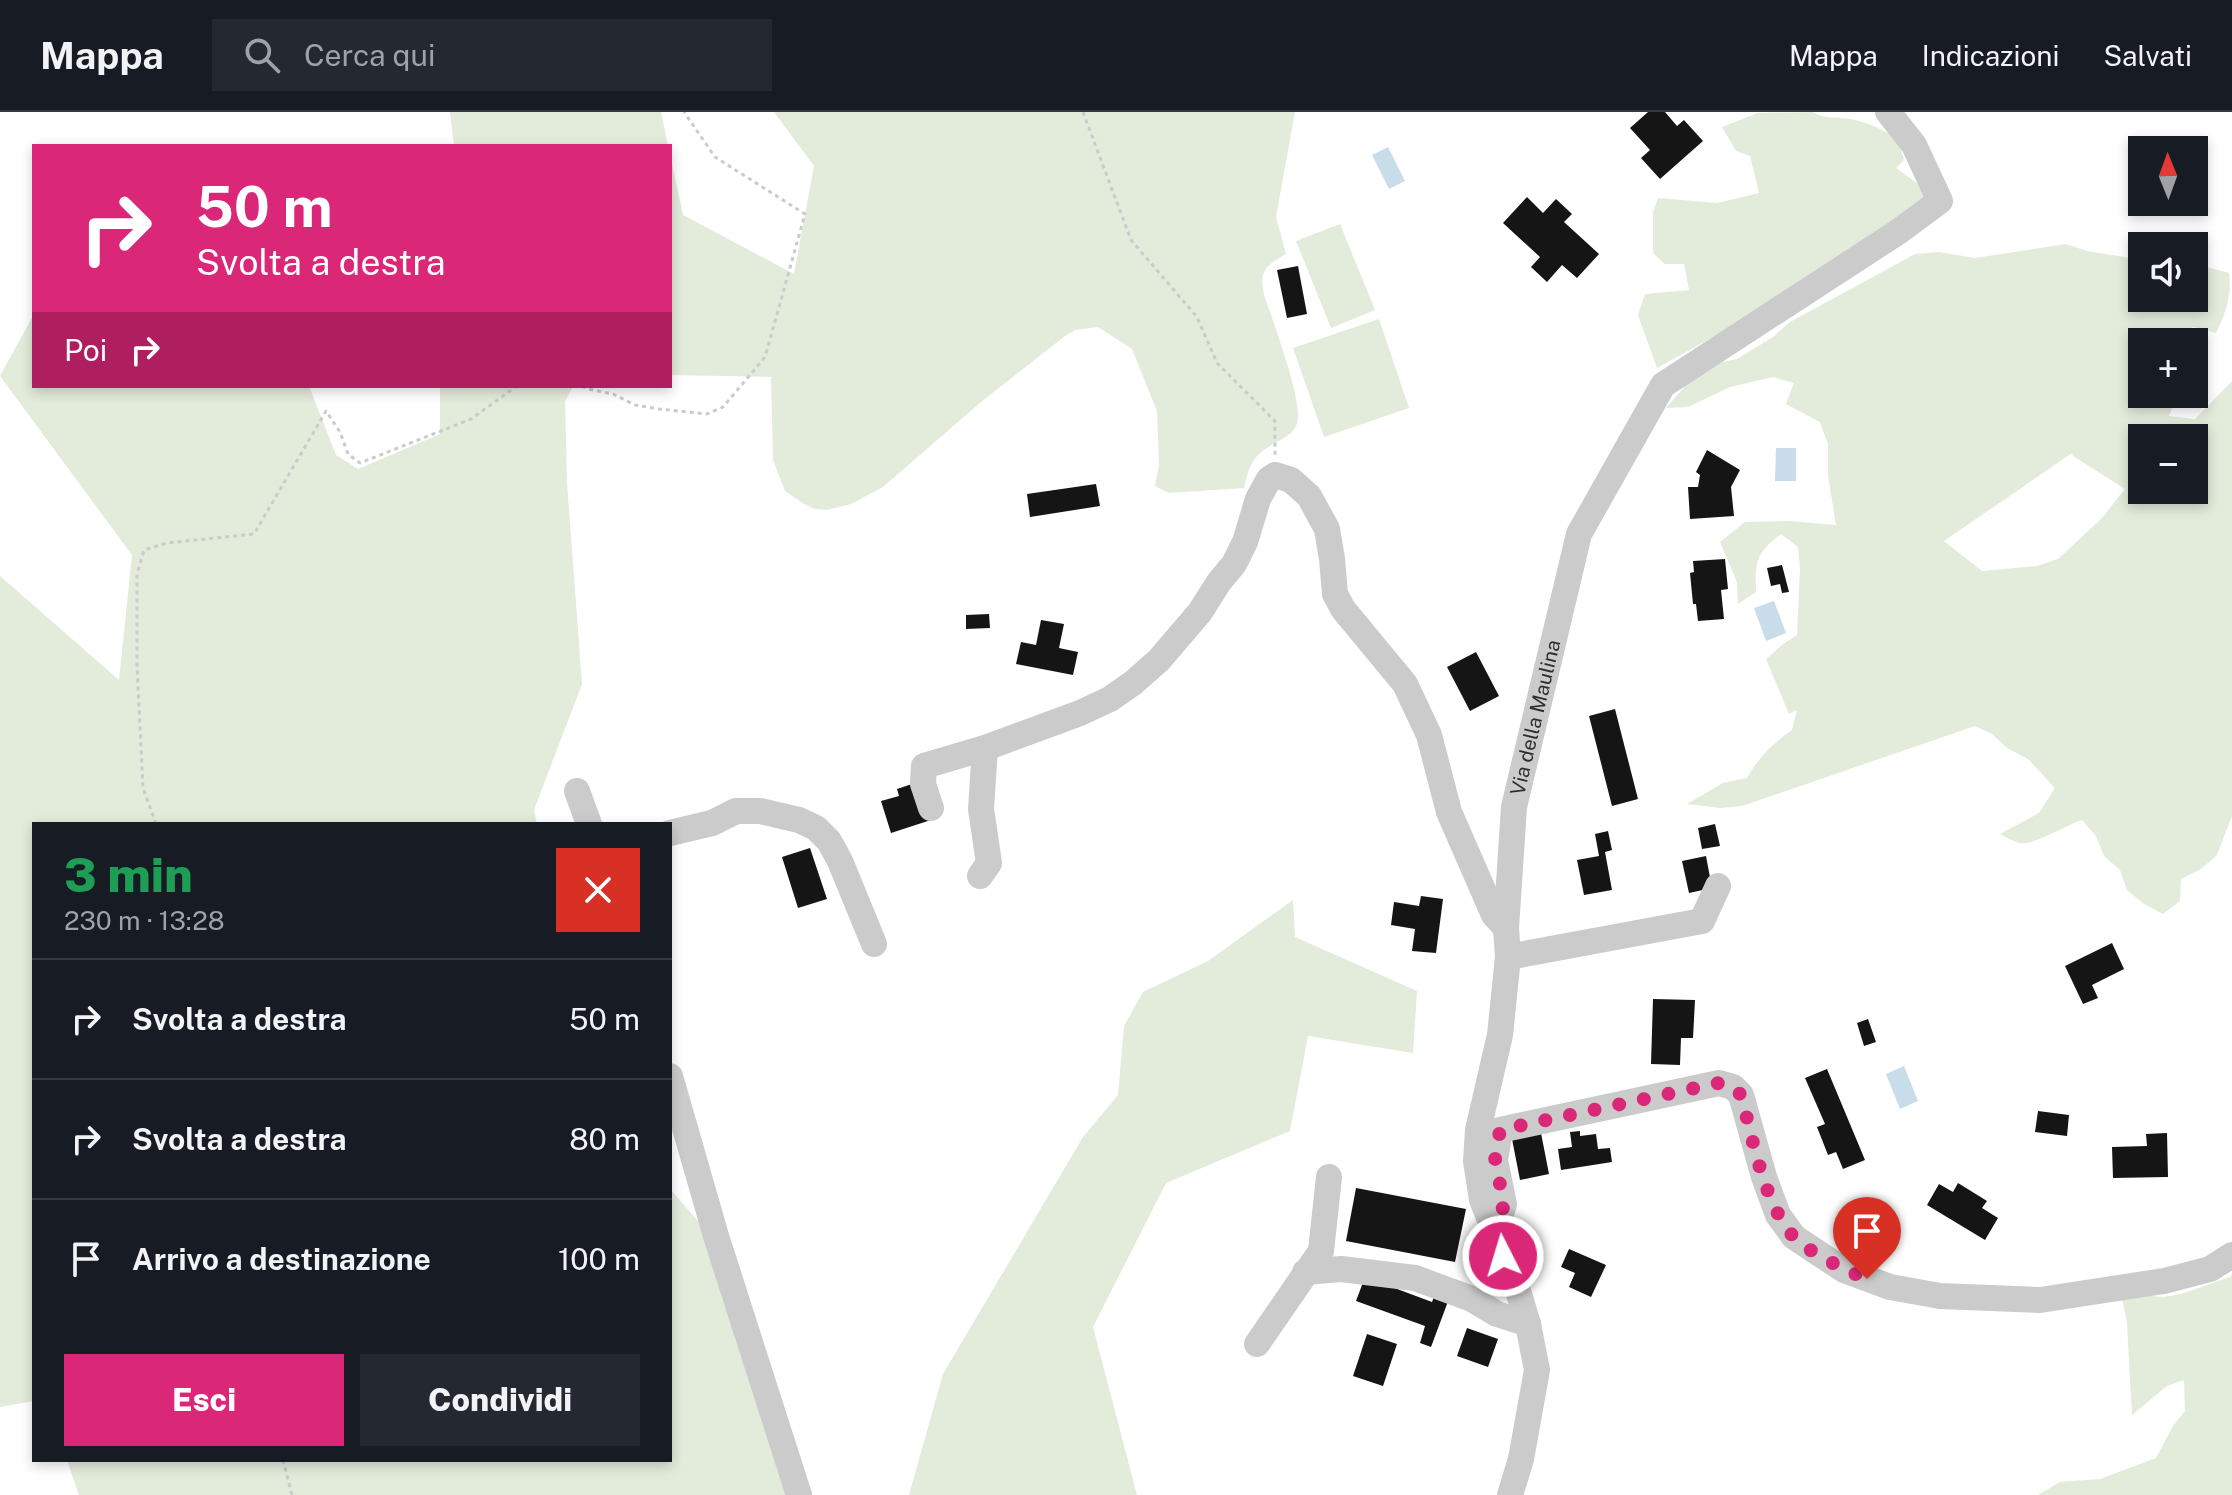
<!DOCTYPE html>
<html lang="it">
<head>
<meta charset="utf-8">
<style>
	body { margin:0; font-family:"Public Sans",sans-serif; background:#242831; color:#f1f3f6; height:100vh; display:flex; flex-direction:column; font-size:30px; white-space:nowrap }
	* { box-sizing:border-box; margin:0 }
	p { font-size:26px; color:#9ea1a6 }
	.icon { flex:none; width:44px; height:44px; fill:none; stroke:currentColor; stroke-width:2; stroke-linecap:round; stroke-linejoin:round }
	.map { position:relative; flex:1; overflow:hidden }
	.panel { position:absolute; left:32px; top:710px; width:640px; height:640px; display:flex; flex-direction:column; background:#171b24; border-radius:0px; box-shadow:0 4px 12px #0003 }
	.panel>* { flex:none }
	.hud { position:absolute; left:32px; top:32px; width:640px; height:244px; border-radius:0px; box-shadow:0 4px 12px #0003; background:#db2777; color:#fff; overflow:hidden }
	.needle { width:52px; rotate:359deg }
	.buttons { position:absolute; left:2128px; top:24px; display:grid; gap:16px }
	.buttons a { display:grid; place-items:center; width:80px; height:80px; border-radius:0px; background:#171b24; box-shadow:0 4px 12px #0003; font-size:40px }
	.pin { position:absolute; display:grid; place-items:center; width:68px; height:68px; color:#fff; margin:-82px -34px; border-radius:50% 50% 50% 0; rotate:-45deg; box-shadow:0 0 8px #0007 }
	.pin .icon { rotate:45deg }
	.me { position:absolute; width:88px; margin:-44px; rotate:355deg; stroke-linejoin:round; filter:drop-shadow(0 0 6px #0008) }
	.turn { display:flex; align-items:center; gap:28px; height:168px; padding:0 32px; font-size:36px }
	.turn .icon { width:104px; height:104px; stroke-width:2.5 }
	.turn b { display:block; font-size:56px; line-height:68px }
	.then { display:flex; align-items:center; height:76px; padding:0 32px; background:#0003; gap:16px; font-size:30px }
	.round { display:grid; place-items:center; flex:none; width:84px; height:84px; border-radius:0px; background:#242831 }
	.overview { display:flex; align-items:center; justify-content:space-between; height:136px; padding:0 32px }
	h1 { font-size:48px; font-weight:800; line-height:60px; color:#1e9e55 }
	.primary-button { display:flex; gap:16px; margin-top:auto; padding:16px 32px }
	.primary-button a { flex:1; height:92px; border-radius:0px; background:#db2777; color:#fff; font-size:32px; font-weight:800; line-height:92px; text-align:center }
	.primary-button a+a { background:#242831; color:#f1f3f6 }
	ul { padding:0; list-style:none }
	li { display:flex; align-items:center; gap:24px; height:120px; padding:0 32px; border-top:2px solid #363941 }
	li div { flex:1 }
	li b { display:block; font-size:30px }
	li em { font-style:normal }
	header { display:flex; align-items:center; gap:48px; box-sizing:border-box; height:112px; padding:0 40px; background:#171b24; border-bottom:2px solid #363941 }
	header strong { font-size:38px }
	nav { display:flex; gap:44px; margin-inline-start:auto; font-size:28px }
	.search { width:560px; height:72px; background:#242831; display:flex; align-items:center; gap:20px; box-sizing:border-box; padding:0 28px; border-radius:0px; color:#9ea1a6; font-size:30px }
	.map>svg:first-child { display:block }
	.green { fill:#e3ebdb; fill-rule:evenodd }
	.water { fill:#c8dcea }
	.building { fill:#151515 }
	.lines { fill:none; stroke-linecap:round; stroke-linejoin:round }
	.path { stroke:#cbcbcb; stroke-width:3; stroke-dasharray:4 4; stroke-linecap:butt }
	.minor { stroke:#cbcbcb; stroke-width:26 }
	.route { stroke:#db2777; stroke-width:14; stroke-dasharray:0 25.2 }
	.labels { text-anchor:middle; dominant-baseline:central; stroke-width:8; stroke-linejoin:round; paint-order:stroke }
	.street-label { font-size:20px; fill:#2e2e2e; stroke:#fff }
</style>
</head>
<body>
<header>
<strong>Mappa</strong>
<div class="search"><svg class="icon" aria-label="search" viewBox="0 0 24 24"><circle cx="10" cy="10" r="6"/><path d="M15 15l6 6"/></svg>Cerca qui</div>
<nav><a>Mappa</a><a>Indicazioni</a><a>Salvati</a></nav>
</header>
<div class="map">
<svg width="2232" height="1383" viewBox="0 0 2232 1383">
	<rect width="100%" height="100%" fill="#fff"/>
	<path class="green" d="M450,0H661L668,34H454Z
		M774,0H1295L1276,105L1286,142C1277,147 1266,153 1263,163C1259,177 1270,198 1274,211C1283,240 1295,271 1298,301C1300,327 1273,327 1258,343C1249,352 1247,364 1244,376L1169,381L1155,374L1159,353L1157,299L1132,237L1098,215L1075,218L1065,224L981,290L883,375L851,392L827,398L815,397L804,392L785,379L773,348L771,265L670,263V42L683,103L794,162L814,54Z
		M1813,0C1825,8 1836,4 1850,7C1868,10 1883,18 1898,27L1904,48L1896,56L1924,76L1927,92L1908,118L1657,256L1638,203L1645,182L1689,178L1684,152H1665L1653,141V100L1658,86L1717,91L1759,81L1750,44L1736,39L1722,15L1758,1Z
		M1340,112L1375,198L1331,216L1296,129Z
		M2066,132L2087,139L2142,148V186H2194V157L2207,155L2229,161C2232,184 2226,201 2216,221L2193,215L2176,227L2178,230H2142V282H2178L2169,304L2195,307L2232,269V704L2217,743L2201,757L2181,767L2180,789L2163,802L2144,792L2127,778L2120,758L2104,744L2096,724L2082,708C2066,713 2033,734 2019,731C2013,729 2006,725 2000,722L2039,701L2055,676L2028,647L2007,636L1992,622L1975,614L1742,694L1720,696L1687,692L1723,671L1747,666C1759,645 1772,632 1792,618L1797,598L1789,602L1766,547L1782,533L1797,523L1800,457L1798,435L1781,422C1756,441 1755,449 1756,480L1738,492L1737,470L1720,430L1745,410L1789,409L1836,413L1828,364V332L1820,310L1786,292L1794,271L1773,265L1730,275L1688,295L1666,296L1694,264L1713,252L1737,247L1773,225L1790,210L1915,142L1939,140L1975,146ZM2142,326H2194V378H2142ZM2072,341L2073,344L2125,377L2102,406L2058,447L2037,454L1982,459L1944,429Z
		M34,202V274H309L336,343L358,357L440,322V274H573L565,290L567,370L582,572L534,698L537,712H34V1289L0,1295V464L119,568L132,443L0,264Z
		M1379,207L1409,296L1324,325L1293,236Z
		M1293,788L1295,825L1417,879L1413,941L1308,924L1290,1019L1166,1071L1093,1215L1137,1383H909L943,1262L1083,1025L1118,983L1124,914L1143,880L1208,849Z
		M670,1077L699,1110L801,1383H79L67,1348H670Z
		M2232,1162V1383H2038L2060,1370L2100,1367L2156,1346L2173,1314L2185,1299L2184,1268L2167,1274L2132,1303L2127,1211L2121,1182L2164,1185L2181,1182L2230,1165Z"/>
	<path class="water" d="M1388,35L1405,69L1389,77L1372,43Z
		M1776,336H1796V369H1775Z
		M1774,489L1786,521L1766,529L1754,496Z
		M1904,954L1918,989L1900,997L1886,962Z"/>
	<path class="building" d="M1648,0H1665L1677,14L1684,8L1703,29L1660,67L1641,46L1650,38L1630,16Z
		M1527,85L1543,101L1556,87L1572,102L1564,110L1599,142L1577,166L1562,153L1547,170L1531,155L1540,145L1503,111Z
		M1298,154L1307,202L1287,206L1277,158Z
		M1707,338L1740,358L1731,375L1734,404L1690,407L1688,375H1698L1700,363L1696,360Z
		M1096,372L1100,394L1030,405L1027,382Z
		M1725,447L1728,477L1721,478L1724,507L1698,509L1696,492H1693L1690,461L1694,460L1693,449Z
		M1782,453L1789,480L1782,481L1780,472L1771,474L1767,456Z
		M989,502L990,516L966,517V503Z
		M1041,508L1064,512L1059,536L1078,540L1073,563L1016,552L1021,530L1036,533Z
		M1476,540L1499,584L1470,599L1447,555Z
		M1615,597L1638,687L1612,694L1589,604Z
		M918,670L931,708L891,721L881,689L899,684L897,677Z
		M1715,712L1720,734L1702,737L1698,716Z
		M1608,719L1612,738L1605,740L1612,778L1584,783L1577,748L1599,744L1595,722Z
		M810,736L827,787L798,796L782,745Z
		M1706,744L1712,776L1689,781L1682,749Z
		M1421,784L1443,787L1436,841L1412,839L1415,817L1391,813L1394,790L1419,794Z
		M2112,831L2124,857L2092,873L2098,886L2083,892L2065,854Z
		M1653,887L1695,888L1693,926H1681L1680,953L1651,952Z
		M1868,907L1876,930L1864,934L1857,911Z
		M1827,957L1865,1048L1843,1057L1836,1040L1828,1043L1817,1015L1825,1012L1805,966Z
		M2038,999L2069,1003L2067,1024L2035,1020Z
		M1580,1019V1024L1596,1022L1598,1037L1610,1036L1612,1050L1561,1058L1558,1037L1572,1035L1570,1020Z
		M1541,1021L1549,1062L1520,1068L1512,1027Z
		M2167,1021L2168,1065L2113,1066L2112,1035L2147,1034L2146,1022Z
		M1958,1071L1987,1089L1982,1096L1998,1106L1985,1128L1927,1093L1939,1072L1953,1080Z
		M1356,1076L1466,1097L1455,1150L1346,1129Z
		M1569,1137L1606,1153L1591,1185L1569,1175L1575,1161L1561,1155Z
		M1365,1165L1432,1190L1436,1179L1450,1184L1431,1235L1420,1231L1425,1214L1356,1189Z
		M1467,1216L1498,1227L1488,1255L1457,1244Z
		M1367,1222L1397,1232L1383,1274L1353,1264Z"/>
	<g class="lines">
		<path class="path" d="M1083,0L1131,128L1197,205L1217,251L1275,309V343
			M582,274L588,277L613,282L635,293L659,297L707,302L723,295L765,245L805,102L715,45L684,0
			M156,712L143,676L137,554V462L144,438L167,431L254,422L326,299L340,320L348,342L360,351L471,307L517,274
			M283,1348L292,1383"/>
		<g class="minor">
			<path d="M577,679L589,712"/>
			<path d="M931,696L923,672L924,654L985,636L1080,601L1110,587L1133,571L1159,548L1200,500L1219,470L1234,452L1245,430L1258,387L1269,367L1275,363L1291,368L1309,384L1327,417L1332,447L1335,482L1343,497L1405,572L1429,623L1449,700L1494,803L1506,816"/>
			<path d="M670,721L712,711L736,699H760L799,708L816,716L829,729L840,749L874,832"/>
			<path d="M980,764L989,751L981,697L985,636"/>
			<path d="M1508,845L1702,809L1718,774"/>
			<path d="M670,964L716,1124L799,1383"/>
			<path d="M1495,1123L1504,1092L1495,1048L1500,1018L1719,971L1733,975L1741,983L1764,1065L1778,1103L1794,1125L1844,1158L1890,1175L1940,1184L2040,1188L2164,1169L2210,1157L2232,1143"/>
			<path d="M1305,1160L1341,1157L1415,1166L1472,1187L1497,1202L1528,1212"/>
			<path d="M1257,1232L1321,1139L1329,1065"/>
			<path id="s1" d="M1510,1383L1521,1347L1537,1258L1528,1212L1519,1182L1482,1088L1476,1049L1478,1018L1500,923L1508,845L1506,816L1514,695L1579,422L1663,273L1898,120L1940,89L1914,33L1888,0"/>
		</g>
	</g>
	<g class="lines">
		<path class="route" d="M1503,1144L1495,1123L1504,1092L1495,1048L1500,1018L1719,971L1733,975L1741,983C1753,1027 1763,1088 1792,1123C1806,1139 1847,1159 1867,1167"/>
	</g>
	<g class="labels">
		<g class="street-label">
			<text stroke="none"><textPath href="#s1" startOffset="796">Via della Maulina</textPath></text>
		</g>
	</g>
</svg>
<div class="buttons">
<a><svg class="needle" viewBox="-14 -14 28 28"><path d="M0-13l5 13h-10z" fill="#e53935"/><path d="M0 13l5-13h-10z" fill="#9ea1a6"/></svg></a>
<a><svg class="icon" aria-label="sound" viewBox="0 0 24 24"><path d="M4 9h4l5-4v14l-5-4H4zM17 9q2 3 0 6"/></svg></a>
<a>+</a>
<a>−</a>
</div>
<div class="pin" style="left:1867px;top:1167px;background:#d93025"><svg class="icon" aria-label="arrive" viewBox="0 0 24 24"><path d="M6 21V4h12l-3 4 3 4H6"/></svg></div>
<svg class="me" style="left:1503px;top:1144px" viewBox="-20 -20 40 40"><circle r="17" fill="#db2777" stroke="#fff" stroke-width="3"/><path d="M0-11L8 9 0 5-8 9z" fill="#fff"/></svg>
<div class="hud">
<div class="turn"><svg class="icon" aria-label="right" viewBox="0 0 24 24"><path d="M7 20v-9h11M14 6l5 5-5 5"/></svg><div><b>50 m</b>Svolta a destra</div></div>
<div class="then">Poi<svg class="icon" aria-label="right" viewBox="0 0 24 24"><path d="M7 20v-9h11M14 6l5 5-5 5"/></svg></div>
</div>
<section class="panel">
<div class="overview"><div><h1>3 min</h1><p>230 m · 13:28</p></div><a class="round" style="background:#d93025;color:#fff"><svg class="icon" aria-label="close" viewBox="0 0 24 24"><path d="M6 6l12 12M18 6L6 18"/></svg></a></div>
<ul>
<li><svg class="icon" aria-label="right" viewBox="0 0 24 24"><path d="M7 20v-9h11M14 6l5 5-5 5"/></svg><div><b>Svolta a destra</b></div><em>50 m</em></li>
<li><svg class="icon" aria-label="right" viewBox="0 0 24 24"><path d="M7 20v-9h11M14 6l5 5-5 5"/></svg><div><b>Svolta a destra</b></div><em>80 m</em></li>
<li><svg class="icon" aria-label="arrive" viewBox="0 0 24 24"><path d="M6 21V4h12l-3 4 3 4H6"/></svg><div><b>Arrivo a destinazione</b></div><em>100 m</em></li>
</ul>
<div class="primary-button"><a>Esci</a><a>Condividi</a></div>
</section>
</div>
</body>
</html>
